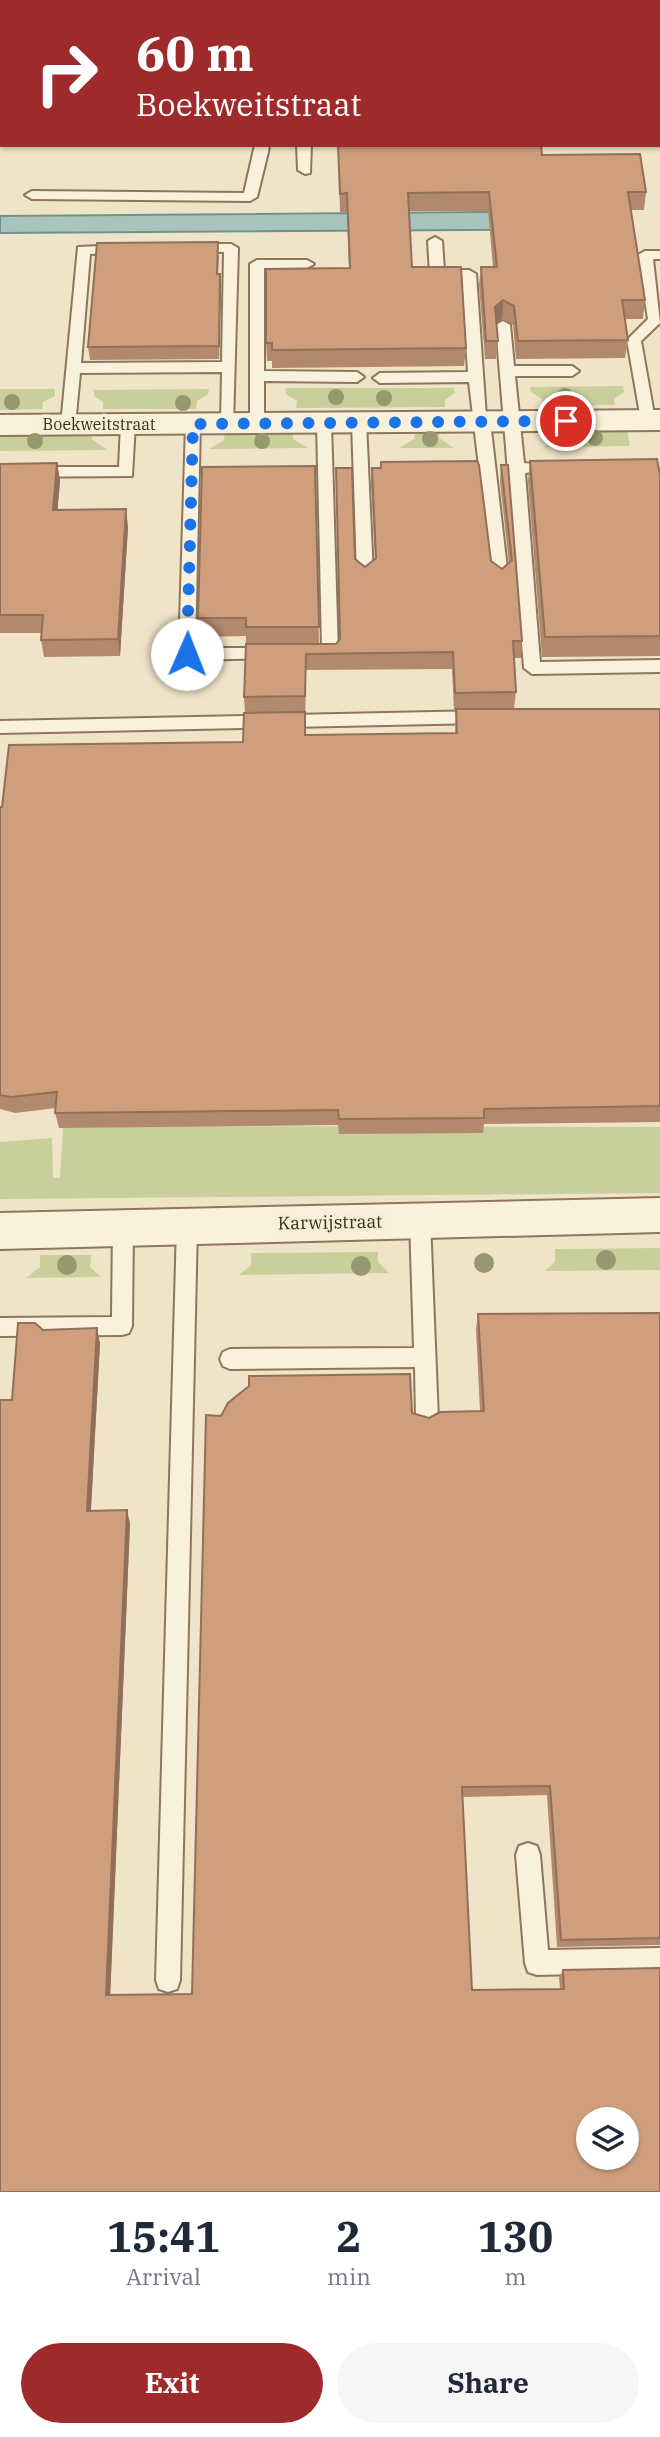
<!DOCTYPE html>
<html lang="en">
<head>
<meta charset="utf-8">
<style>
	body { margin:0; font-family:"IBM Plex Serif",serif; background:#f6f6f7; color:#1f2937; height:100vh; display:flex; flex-direction:column; font-size:26px; white-space:nowrap }
	* { box-sizing:border-box; margin:0 }
	p { font-size:23px; color:#747a83 }
	.icon { flex:none; width:38px; height:38px; fill:none; stroke:currentColor; stroke-width:2; stroke-linecap:round; stroke-linejoin:round }
	.map { position:relative; height:2192px; overflow:hidden }
	.sheet { display:flex; flex-direction:column; background:#fff; flex:1 }
	.sheet>* { flex:none }
	.banner { position:absolute; left:0px; top:0px; width:662px; height:147px; box-shadow:0 2px 5px #0004; background:#9e2a2b; color:#fff; overflow:hidden }
	.tools { position:absolute; left:576px; top:2107px; display:grid; gap:14px }
	.tools a { display:grid; place-items:center; width:63px; height:63px; border-radius:50%; background:#fff; box-shadow:0 2px 5px #0004; font-size:35px }
	.pin { position:absolute; display:grid; place-items:center; width:60px; height:60px; color:#fff; margin:-30px; border:4px solid #fff; border-radius:50%; box-shadow:0 2px 7px #0007 }
	.me { position:absolute; width:77px; margin:-38px; rotate:1deg; stroke-linejoin:round; filter:drop-shadow(0 0 5px #0008) }
	.turn { display:flex; align-items:center; gap:24px; height:147px; padding:0 21px; font-size:32px }
	.turn .icon { width:91px; height:91px; stroke-width:2.5 }
	.turn b { display:block; font-size:49px; line-height:60px }
	.eta { display:flex; justify-content:space-evenly; align-items:center; height:119px; text-align:center }
	.eta b { font-size:42px; font-weight:800; line-height:49px }
	.primary-button { display:flex; gap:14px; margin-top:auto; padding:14px 21px }
	.primary-button a { flex:1; height:80px; border-radius:42px; background:#9e2a2b; color:#fff; font-size:28px; font-weight:800; line-height:80px; text-align:center }
	.primary-button a+a { background:#f6f6f7; color:#1f2937 }
	.map>svg:first-child { display:block }
	.green { fill:#c9cf9b }
	.water { fill:#a9c4bc; stroke:#6f938a; stroke-width:2 }
	.lines { fill:none; stroke-linecap:round; stroke-linejoin:round }
	.lane-casing { stroke:#8d765c; stroke-width:4 }
	.street-casing { stroke:#8d765c; stroke-width:4 }
	.lane { fill:#faf1dc; fill-rule:evenodd }
	.street { fill:#faf1dc; fill-rule:evenodd }
	.tree { fill:#96986f }
	.wall { fill:#b2896c; fill-rule:evenodd }
	.shaded-wall { fill:#916f58 }
	.building { fill:#cf9f7d; stroke:#916f58; stroke-width:2; fill-rule:evenodd }
	.route { stroke:#1a73e8; stroke-width:12; stroke-dasharray:0 21.6 }
	.labels { text-anchor:middle; dominant-baseline:central; stroke-width:7; stroke-linejoin:round; paint-order:stroke }
	.far-street-label { font-size:16px; fill:#3d2e20; stroke:#f7eed8 }
	.street-label { font-size:18px; fill:#3d2e20; stroke:#f7eed8 }
</style>
</head>
<body>
<div class="map">
<svg width="660" height="2192" viewBox="0 0 660 2192">
	<rect width="100%" height="100%" fill="#f0e4c8"/>
	<path class="green" d="M623,386L624,392L614,399L615,405L543,406L542,399L531,392L530,387Z
		M285,388H454L455,393L445,400V407L296,408L297,401L286,394Z
		M0,389H53L55,390V396L43,402L42,409L0,410Z
		M209,389L208,394L197,401L196,409H103V402L94,396V390Z
		M627,430L630,446L545,447L556,437L555,431Z
		M439,431V438L454,448H399L414,439L415,432Z
		M225,433H293V439L308,448L209,449L224,440Z
		M92,435V439L107,450L0,451V436Z
		M63,1126L660,1127V1193L0,1199V1142L52,1138L53,1178H60Z
		M660,1248V1270L545,1271L555,1262V1249Z
		M378,1252V1262L389,1273L239,1275L251,1265V1253Z
		M40,1255H91L90,1267L101,1277L26,1278L40,1267Z"/>
	<path class="water" d="M606,211L615,229L0,233V216Z"/>
	<g class="lines">
		<defs>
			<path id="lane" d="M256,0H268V2H256Z
				M417,0H429V2H417Z
				M255,145H269L268,152L257,197L250,201L32,199L25,195L32,191L244,193Z
				M297,145H311L310,173L305,174L298,170Z
				M435,237L442,241L444,270H469L476,274L486,417L490,421L508,577L500,583L492,577L469,382L380,383L373,378L380,373L468,372L462,278H437L430,274L428,241Z
				M192,244H231L238,248L233,426L228,428L221,423L222,372L80,373L75,425L73,428H63L61,425L78,247L123,245L130,249L123,253L90,254L81,363L222,362L224,252L187,251L185,248Z
				M645,251H660V259H653L660,323L641,341L655,420L648,425L641,420L627,340L648,319L638,255Z
				M257,260H307L314,264L307,268H264V371L357,372L364,377L357,382L264,381V423L257,428L250,423V264Z
				M503,321L510,325L514,366H572L579,371L572,376H515L524,463L533,464L536,468L533,472L525,473L540,662L660,660V672L532,674L524,668L496,325Z
				M359,417L366,422L373,575L365,581L357,575L352,422Z
				M324,418L331,423L338,654C332,663 313,663 307,654L309,650L322,648L317,423Z
				M128,419L135,424L132,476L0,477V467H119L121,424Z
				M193,419L200,424L195,648H271L279,654L277,658L187,660L179,654L186,424Z
				M482,711L490,717L482,723L0,733V721Z
				M420,1211L427,1214L430,1220L438,1420L435,1427L427,1430L419,1427L416,1420L415,1367L230,1369L223,1366L220,1359L223,1352L230,1349L414,1348L410,1220L413,1214Z
				M187,1217L194,1220L197,1226L180,1980L177,1989L168,1992L159,1989L156,1980L177,1226L180,1220Z
				M123,1218L130,1221L133,1227L132,1326L129,1333L122,1335L0,1336V1318L112,1317L113,1227L116,1221Z
				M528,1843L537,1846L540,1855L548,1950L660,1948V1972L537,1975L528,1972L525,1963L516,1855L519,1846Z"/>
			<path id="street" d="M636,0H660V2H636Z
				M660,410V430L0,435V415Z
				M660,1198V1232L0,1249V1213Z"/>
		</defs>
		<use href="#lane" class="lane-casing"/>
		<use href="#street" class="street-casing"/>
		<use href="#lane" class="lane"/>
		<use href="#street" class="street"/>
	</g>
	<g class="tree">
		<circle cx="565" cy="396" r="8"/>
		<circle cx="336" cy="397" r="8"/>
		<circle cx="384" cy="398" r="8"/>
		<circle cx="12" cy="402" r="8"/>
		<circle cx="183" cy="403" r="8"/>
		<circle cx="595" cy="438" r="8"/>
		<circle cx="430" cy="439" r="8"/>
		<circle cx="35" cy="441" r="8"/>
		<circle cx="262" cy="441" r="8"/>
		<circle cx="606" cy="1260" r="10"/>
		<circle cx="484" cy="1263" r="10"/>
		<circle cx="67" cy="1265" r="10"/>
		<circle cx="361" cy="1266" r="10"/>
	</g>
	<path class="wall" d="M338,145H541L542,155L646,192L644,210H631L645,300L643,319H625L628,340L625,358L516,359L513,325L502,319L496,323L498,341L496,359H485L479,285L481,267H493L488,211H409L412,267L466,348L464,366L272,368V361H267L266,343L349,268L347,212H340Z
		M219,255L218,274L221,287L219,359L90,360L88,347Z
		M530,461L660,475V656L542,657L528,481Z
		M57,463L60,481L57,510L128,527L120,656L44,657L41,640V633H0V464Z
		M501,465L522,641L521,658H514L516,692L514,708L460,709H660V1122L484,1124L483,1133L339,1134L338,1125L59,1128L55,1113L56,1108L15,1113L0,1109V807L243,742L245,713L244,697L246,636L199,637L198,618L315,466L319,644H336L340,640L336,468L355,559L365,567L375,559L371,484L372,468L502,569L509,563L500,482ZM452,669L454,709H456L455,733L305,735L306,670Z
		M660,1313V1945L557,1947L547,1795L463,1797L472,1990L560,1989L559,1977L563,1970L660,1968L0,2192L12,1400L43,1330L100,1343L91,1511L130,1523L110,1995L192,1994L412,1413L429,1418L480,1411L476,1329L478,1314Z"/>
	<path class="shaded-wall" d="M220,274L221,287L219,359V346Z
		M503,300L502,319L493,325L495,307Z
		M57,463L60,481L56,528L53,510Z
		M126,509L128,527L120,656L118,639Z
		M97,1328L100,1343L90,1524L87,1511Z
		M127,1510L130,1523L110,2001L106,1995Z"/>
	<path class="building" d="M278,0H392V2H278Z
		M338,145H541L542,155L640,154L646,192H628L645,300H622L628,340L518,341L514,306L503,300L495,307L498,341H486L481,267H497L489,192L408,193L412,267H461L466,348L272,350V343H266V269L350,268L347,193L340,194Z
		M218,242L217,274H220L219,346L88,347L97,243Z
		M657,459L660,475V636L545,637L530,461Z
		M477,461L479,465L491,561L502,569L512,560L501,465H508L522,641H513L516,692L455,693L453,652L306,654L305,696L244,697L246,644H336L340,639L336,468H352L355,559L365,567L376,558L372,468H381V462Z
		M57,463L53,510L126,509L118,639L41,640L43,615H0V464Z
		M315,466L319,627H246V618H198L202,467Z
		M456,709H660V1106L484,1109V1118L339,1119L338,1110L55,1113L57,1092L11,1097L0,1095V807H2L9,745L243,742L244,713L305,712V735L457,733Z
		M660,1313V1938L561,1940L550,1786L462,1787L472,1990L564,1989L563,1970L660,1968V2192H0V1400H12L18,1323H35L43,1330L97,1328L87,1511L127,1510L106,1995L192,1994L206,1415L221,1416L228,1403L249,1386V1376L410,1374L412,1413L429,1418L440,1412L484,1411L478,1314ZM588,2119H626V2158H588Z"/>
	<g class="lines">
		<path class="route" d="M187,654L193,424L566,421"/>
	</g>
	<g class="labels">
		<g class="far-street-label">
			<text x="99" y="424">Boekweitstraat</text>
		</g>
		<g class="street-label">
			<text transform="translate(330 1222) rotate(-1)">Karwijstraat</text>
		</g>
	</g>
</svg>
<div class="tools">
<a><svg class="icon" aria-label="layers" viewBox="0 0 24 24"><path d="M12 4l9 5-9 5-9-5zM3 14l9 5 9-5"/></svg></a>
</div>
<div class="pin" style="left:566px;top:421px;background:#d93025"><svg class="icon" aria-label="arrive" viewBox="0 0 24 24"><path d="M6 21V4h12l-3 4 3 4H6"/></svg></div>
<svg class="me" style="left:187px;top:654px" viewBox="-20 -20 40 40"><circle r="19" fill="#fff"/><path d="M0-13L10 11 0 6-10 11z" fill="#1a73e8"/></svg>
<div class="banner">
<div class="turn"><svg class="icon" aria-label="right" viewBox="0 0 24 24"><path d="M7 20v-9h11M14 6l5 5-5 5"/></svg><div><b>60 m</b>Boekweitstraat</div></div>
</div>
</div>
<section class="sheet">
<div class="eta">
<div><b>15:41</b><p>Arrival</p></div>
<div><b>2</b><p>min</p></div>
<div><b>130</b><p>m</p></div>
</div>
<div class="primary-button"><a>Exit</a><a>Share</a></div>
</section>
</body>
</html>
